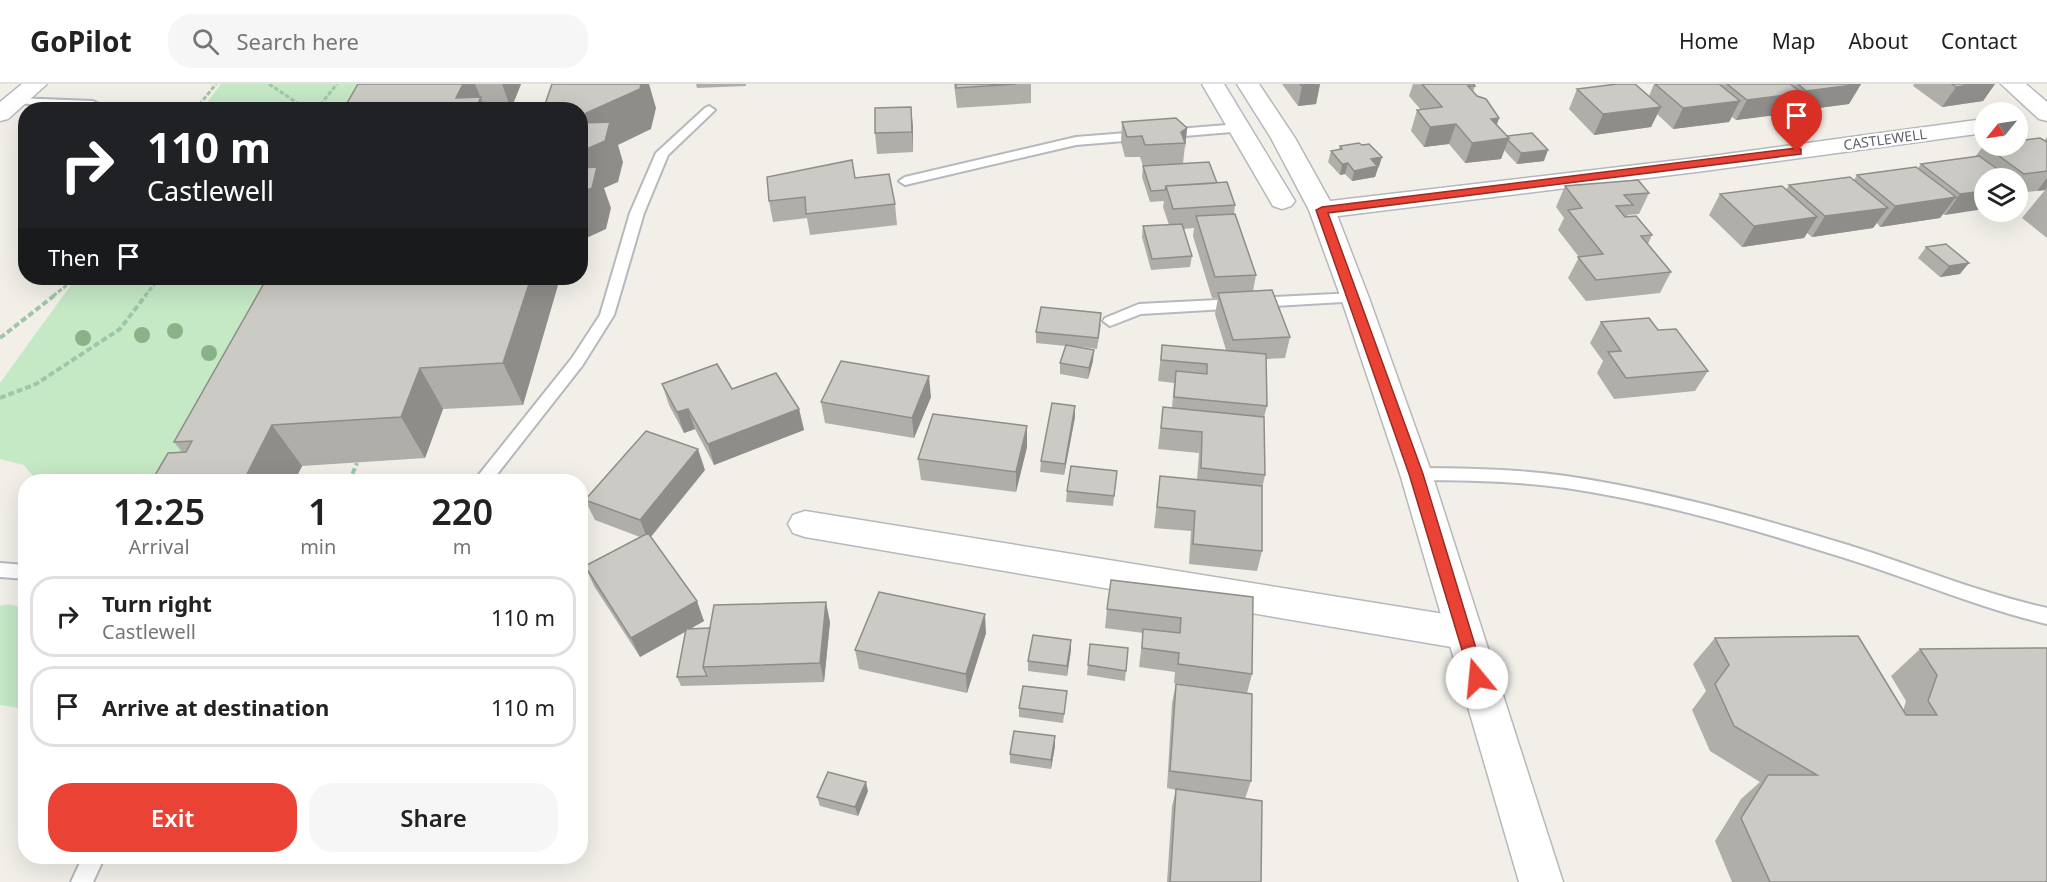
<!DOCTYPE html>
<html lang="en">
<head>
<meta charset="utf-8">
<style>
	body { margin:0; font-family:"Noto Sans",sans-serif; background:#f6f6f6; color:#222; height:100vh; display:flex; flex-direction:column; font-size:22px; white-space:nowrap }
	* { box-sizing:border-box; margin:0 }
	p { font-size:20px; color:#767676 }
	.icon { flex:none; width:33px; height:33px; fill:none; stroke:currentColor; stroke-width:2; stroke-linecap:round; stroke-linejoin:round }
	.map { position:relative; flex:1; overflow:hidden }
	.details { position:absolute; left:18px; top:390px; width:570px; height:390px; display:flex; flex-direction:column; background:#fff; border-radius:24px; box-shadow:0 6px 24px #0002 }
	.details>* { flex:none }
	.banner { position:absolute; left:18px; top:18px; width:570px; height:183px; border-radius:24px; box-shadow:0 6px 24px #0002; background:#202124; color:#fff; overflow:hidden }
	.needle { width:39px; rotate:240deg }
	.fabs { position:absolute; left:1974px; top:18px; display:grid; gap:12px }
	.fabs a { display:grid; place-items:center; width:54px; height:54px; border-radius:50%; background:#fff; box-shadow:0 6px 24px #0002; font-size:30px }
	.pin { position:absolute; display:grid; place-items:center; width:51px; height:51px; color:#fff; margin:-62px -26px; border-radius:50% 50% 50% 0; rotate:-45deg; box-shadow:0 0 6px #0007 }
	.pin .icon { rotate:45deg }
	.me { position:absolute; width:66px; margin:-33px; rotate:343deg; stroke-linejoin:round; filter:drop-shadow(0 0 4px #0008) }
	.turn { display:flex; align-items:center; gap:21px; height:126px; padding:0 30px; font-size:27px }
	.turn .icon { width:78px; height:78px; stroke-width:2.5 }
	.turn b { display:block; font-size:42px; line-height:51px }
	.then { display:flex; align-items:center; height:57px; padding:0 30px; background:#0003; gap:12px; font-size:22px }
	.eta { display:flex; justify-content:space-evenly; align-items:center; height:102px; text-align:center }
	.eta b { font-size:36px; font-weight:600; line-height:42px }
	.primary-button { display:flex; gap:12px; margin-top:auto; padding:12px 30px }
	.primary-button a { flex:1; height:69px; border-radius:24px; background:#ea4335; color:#fff; font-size:24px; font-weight:600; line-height:69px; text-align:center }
	.primary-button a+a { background:#f6f6f6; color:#222 }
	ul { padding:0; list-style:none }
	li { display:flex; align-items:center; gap:18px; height:81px; margin:0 12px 9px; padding:0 18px; border:3px solid #e0e0e0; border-radius:24px }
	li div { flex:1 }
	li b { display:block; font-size:22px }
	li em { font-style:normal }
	header { display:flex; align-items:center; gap:36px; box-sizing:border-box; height:84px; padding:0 30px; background:#fff; border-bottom:2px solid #e0e0e0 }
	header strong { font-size:28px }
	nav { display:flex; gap:33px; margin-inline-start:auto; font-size:21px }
	.search { width:420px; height:54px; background:#f6f6f6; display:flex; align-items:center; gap:15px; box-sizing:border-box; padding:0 21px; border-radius:24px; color:#767676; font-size:22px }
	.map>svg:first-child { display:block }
	.green { fill:#c5e8c5 }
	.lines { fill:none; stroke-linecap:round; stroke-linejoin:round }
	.service-casing { stroke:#b5b8bc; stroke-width:4 }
	.minor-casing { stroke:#b5b8bc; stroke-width:3 }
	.tertiary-casing { stroke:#b5b8bc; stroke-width:3 }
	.path-far1 { stroke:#9cc7a9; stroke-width:3; stroke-dasharray:4.5 2; stroke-linecap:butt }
	.path { stroke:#9cc7a9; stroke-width:4; stroke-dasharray:6 3; stroke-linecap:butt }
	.service { fill:#fff; fill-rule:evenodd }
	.minor { fill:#fff; fill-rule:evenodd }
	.tertiary { fill:#fff; fill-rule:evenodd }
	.tree { fill:#89b387 }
	.wall { fill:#afaea9 }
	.shaded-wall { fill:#8f8d8a }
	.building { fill:#cccac5; stroke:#8f8d8a; stroke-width:1.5 }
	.route { fill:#ea4335; stroke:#982c22; stroke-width:1.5 }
	.labels { text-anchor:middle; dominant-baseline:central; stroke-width:4.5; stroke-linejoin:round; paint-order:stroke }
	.far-street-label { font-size:14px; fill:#5f6368; stroke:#fff }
</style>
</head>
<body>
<header>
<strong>GoPilot</strong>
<div class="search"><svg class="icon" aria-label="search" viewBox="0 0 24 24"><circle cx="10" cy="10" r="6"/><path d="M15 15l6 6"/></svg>Search here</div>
<nav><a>Home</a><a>Map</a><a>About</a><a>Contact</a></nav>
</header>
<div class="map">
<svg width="2047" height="798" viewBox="0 0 2047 798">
	<rect width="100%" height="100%" fill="#f1efe8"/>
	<path class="green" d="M221,0H395L380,25L201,26Z
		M76,194H292L182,397H37L24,381L0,375V299Z
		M8,520L25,524V625L0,621V522Z"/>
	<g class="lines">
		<defs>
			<path id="service" d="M15,14L93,17L102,22L99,26H87L89,23L11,19L9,17Z
				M709,22L715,26L713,28L668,71L644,129L614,231L582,282L491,398H473L572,274L600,231L630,129L656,69L705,24Z
				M1240,40L1244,41V47L1076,61L905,101L899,97L905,93L1076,53Z
				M1355,209L1362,214L1360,217L1141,230L1110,242L1103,237L1105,234L1139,220Z
				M1416,384C1466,384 1516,385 1566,392C1661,406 1756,433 1848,461C1915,482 1979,509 2047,524V540C1979,524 1915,496 1848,475C1756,446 1661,418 1566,404C1516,397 1466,396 1416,396L1410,394L1408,390L1410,386Z
				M0,479L26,481V495L0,493Z
				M83,772H105L93,798H71Z"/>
			<path id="minor" d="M22,0H47L8,35L0,37V18Z
				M1202,0H1224L1295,117L1291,122L1282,125L1273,122Z
				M2001,0H2026L2047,18V37L2039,35Z
				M1984,35V49L1704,87L1322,134L1313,132L1309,126L1313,120L1322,118L1704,73Z
				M805,427L1463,533L1476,538L1481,549L1476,560L1463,565L805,453L793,449L788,440L793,431Z"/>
			<path id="tertiary" d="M1237,0H1259L1295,54L1335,126L1369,214L1432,390L1563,798H1519L1400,390L1341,214L1309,126L1271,54Z"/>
		</defs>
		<use href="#service" class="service-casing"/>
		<use href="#minor" class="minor-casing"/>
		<use href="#tertiary" class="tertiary-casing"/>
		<path class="path-far1" d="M269,0L308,26
			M195,26L216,0
			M316,26L337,0
			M53,212L76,194
			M145,212L159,194"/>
		<path class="path" d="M0,254L55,211
			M0,314L36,300L120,245L146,211
			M349,398L357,379"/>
		<use href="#service" class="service"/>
		<use href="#minor" class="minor"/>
		<use href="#tertiary" class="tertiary"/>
	</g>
	<g class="tree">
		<circle cx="175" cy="247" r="8"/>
		<circle cx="142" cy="251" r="8"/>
		<circle cx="83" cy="254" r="8"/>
		<circle cx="209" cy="269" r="8"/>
	</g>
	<path class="wall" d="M358,0H521L511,25L343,26Z
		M696,0H746V2L697,4Z
		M954,0H1031V19L957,24Z
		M1282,0H1320L1316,20L1298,22Z
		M1413,0L1475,2L1473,8L1499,34L1497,40L1507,52L1544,77L1517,80L1504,66L1501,75L1465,79L1449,60L1424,63L1411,47L1417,26H1421L1409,12Z
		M1654,0H1861L1849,20L1795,27L1793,25L1791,29L1736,36L1732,33L1729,38L1673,45L1657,30L1651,43L1594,51L1569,25L1577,5L1649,12Z
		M1914,0H1995L1983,17L1942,23L1913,2Z
		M1122,38L1187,44L1183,79L1217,99L1235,121L1234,130L1256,191L1253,207L1290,253L1285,274L1266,275L1267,322L1264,333L1265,391L1262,405V467L1257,487L1189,480L1191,447L1154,444L1160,392L1197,396L1199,369L1158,365L1163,323L1172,324L1174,299L1158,297L1162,261L1226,266L1215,230L1218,214H1212L1193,152L1194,144L1183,145L1192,172L1190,183L1151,186L1142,153L1143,142L1169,141L1163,123L1164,117L1150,118L1142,93L1143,82L1140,73H1125L1121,58Z
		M913,43V68L877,70L875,49Z
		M2047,53V154L2022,134L2045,106L2018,109V94H1984L1945,131L1943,130L1940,134L1880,143L1877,139L1873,144L1812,153L1807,149L1804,154L1742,163L1709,131L1720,110L1786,106L1789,101L1854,96L1857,91L1918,84L1921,80L1975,73L1984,61L2044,57Z
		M1362,61L1382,73L1379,83L1377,84L1375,93L1352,97L1345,90L1340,91L1328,78L1331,67L1339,65L1340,62Z
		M855,94L895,120L897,141L810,151L807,134L773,138L769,117Z
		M1565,102L1649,109L1639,130L1628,131L1627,133L1652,151L1648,160L1671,188L1660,209L1586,217L1568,194L1579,173L1558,146L1564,134L1556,123Z
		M1926,163L1960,190L1940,193L1918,174Z
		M267,194H560L523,321L443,325L425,374L302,382L294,398H151L182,368L174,358Z
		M1601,238L1658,246L1708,287L1695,307L1614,315L1597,289L1603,277L1590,259Z
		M1101,240L1097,265L1073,262L1093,277L1088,295L1060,290V279L1066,262L1036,259V248Z
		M662,300L732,305L799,325L804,346L714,381L695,345L684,349L669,321Z
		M931,313L914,354L825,339L821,318Z
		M1075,322V333L1064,391L1040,388L1041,377Z
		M1027,363L1016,408L921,396L918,375Z
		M705,386L651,453L704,537L690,545L830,538L824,598L681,602L677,593L685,548L640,573L594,502L585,482L640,453L595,436L585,416Z
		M1117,387L1113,422L1066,418L1067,407Z
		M1253,513L1252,590L1247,609L1174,599L1175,588L1139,583L1143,549L1105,544L1107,525Z
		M986,549L967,609L859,585L855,566Z
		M1715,554L1903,627L1906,617L1891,592L1920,565L2047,564V798H1732L1715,757L1741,715L1760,698L1710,667L1692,626L1706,607L1693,580Z
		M1128,564L1125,597L1087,591L1088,581Z
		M1071,566L1067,592L1028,587V577Z
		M1176,600L1251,697L1245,715L1261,798H1167L1172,722L1176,706L1167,704L1172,619Z
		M1067,607L1063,639L1019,633V624Z
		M1055,662L1051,685L1010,679V670Z
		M868,707L858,732L820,722L817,713Z"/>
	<path class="shaded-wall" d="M463,0H475L486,26H461L456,14Z
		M502,0H521L511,25Z
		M641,0H649L656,24L651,45L618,61L623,78L618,98L604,104L611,124L606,145L580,157V68L583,39L586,29Z
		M1320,0L1316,20L1298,22L1302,2Z
		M1861,0L1849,20L1795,27L1806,7Z
		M1975,0H1995L1983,17L1942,23L1956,3Z
		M1802,9L1791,29L1736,36L1747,16Z
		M1740,17L1729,38L1673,45L1683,24Z
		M911,23L913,43V68L912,48Z
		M1661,23L1651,43L1594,51L1603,30Z
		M1499,34L1492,54L1491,35Z
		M1456,40L1449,60L1424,63L1430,43Z
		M1187,44L1185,65V59L1181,48Z
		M1509,54L1501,75L1465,79L1472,59Z
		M1548,66L1544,77L1517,80L1521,69Z
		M1382,73L1375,93L1352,97L1354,87L1371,75Z
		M1348,79L1345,90L1340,91L1342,80Z
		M2047,94V103L2045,106L2037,107Z
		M1984,107V125L1945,131L1960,110Z
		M1956,113L1940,134L1880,143L1895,122Z
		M1888,124L1873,144L1812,153L1825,132Z
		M1817,133L1804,154L1742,163L1754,142Z
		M1969,179L1960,190L1940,193L1949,182Z
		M531,194H560L523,321L503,279Z
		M1094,266L1093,277L1088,295L1089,284Z
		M420,284L443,325L425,374L401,333Z
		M929,292L931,313L914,354L912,334Z
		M1075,322V333L1064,391L1065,380Z
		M688,325L695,345L684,349L677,328Z
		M799,325L804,346L714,381L708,360Z
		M272,341L302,382L294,398H243Z
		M1027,342V363L1016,408V388Z
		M698,365L705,386L648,456L640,436Z
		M697,517L704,537L640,573L631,554Z
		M826,518L830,538L824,598L820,579Z
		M985,530L986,549L967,609L966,590Z
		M1071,556V566L1067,592V582Z
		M1055,652V662L1051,685V676Z
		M866,698L868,707L858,732L855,723Z"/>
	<path class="building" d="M358,0H463L456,14L481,13L475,26H343Z
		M552,0H641L640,5L586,29L583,39L610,38L605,57L580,68V26H543Z
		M956,0H1016L956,4Z
		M1300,0H1316L1302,2Z
		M1422,0H1474L1475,2H1468L1477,12L1486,15L1499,34L1491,35L1509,54L1472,59L1456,40L1430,43L1417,26L1442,23Z
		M1617,0H1635L1661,23L1603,30L1577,5Z
		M1655,0H1719L1740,17L1683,24Z
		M1727,0H1790L1802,9L1747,16Z
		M1798,0H1861L1806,7Z
		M1952,0H1975L1956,3Z
		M911,23L912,48L875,49V24Z
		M1176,34L1187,44L1181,48L1185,59L1145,61L1142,52L1127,53L1122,38Z
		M1532,49L1548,66L1521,69L1508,56L1509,54L1507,52Z
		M2040,54L2047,58V87L2024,90L1984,61L2018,62V57Z
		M1359,59L1362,61L1369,60L1382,73L1371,75L1377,82L1354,87L1348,79L1342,80L1331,67L1342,65L1340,62Z
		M1979,72L2010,94H1984V107L1960,110L1921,80Z
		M852,76L855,94L889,90L895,120L806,130L805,113L769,117L767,93Z
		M1209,78L1217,99L1166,102L1165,106L1151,107L1143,82Z
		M597,83L592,104L580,109V84Z
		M1916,83L1956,113L1895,122L1857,91Z
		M1850,93L1888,124L1825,132L1789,101Z
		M1638,96L1649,109L1624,111L1633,121L1616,122L1625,133L1636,132L1652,151L1641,152L1671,188L1596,196L1578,173L1603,170L1568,126L1582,124L1565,102Z
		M1227,98L1235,121L1173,125L1166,102Z
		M1782,102L1817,133L1754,142L1720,110Z
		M1235,130L1256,191L1215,193L1196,132Z
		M1182,140L1192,172L1152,175L1143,142Z
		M1946,160L1969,179L1949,182L1926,163Z
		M267,194H531L503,279L420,284L401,333L272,341L243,398H151L168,369L186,368L192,357L174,358Z
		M1272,206L1290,253L1233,256L1218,209Z
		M1041,223L1101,229L1098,254L1036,248Z
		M1649,234L1658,246L1676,245L1708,287L1626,294L1608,268L1621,267L1601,238Z
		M1066,261L1094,266L1089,284L1060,279Z
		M1162,261L1266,270L1267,322L1174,313L1176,287L1207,290V280L1161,276Z
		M841,277L929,292L912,334L821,318Z
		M717,280L732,305L776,289L799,325L708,360L688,325L677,328L662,300Z
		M1052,319L1075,322L1065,380L1041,377Z
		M1163,323L1264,333L1265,391L1201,384L1202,348L1161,344Z
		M933,330L1027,342L1016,388L918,375Z
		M646,347L698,365L640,436L585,416Z
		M1071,382L1117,387L1114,412L1067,407Z
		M1160,392L1262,402V467L1193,460L1195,427L1157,423Z
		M648,449L697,517L631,554L585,482Z
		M1111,496L1253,513L1252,590L1178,580L1179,569L1142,564L1143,545L1180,549L1181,534L1107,525Z
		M879,508L985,530L966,590L855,566Z
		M826,518L820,579L703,583L714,521Z
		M710,544L703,583L707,592L677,593L686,545Z
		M1033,551L1071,556L1067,582L1028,577Z
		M1858,552L1906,631H1937L1928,617L1937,591L1920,565L2047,564V798H1770L1741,734L1768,691H1817L1734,642L1715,600L1729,581L1715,554Z
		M1090,560L1128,564L1126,587L1088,581Z
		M1176,600L1252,610L1251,697L1170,687Z
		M1023,602L1067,607L1064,630L1019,624Z
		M1014,647L1055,652L1051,676L1010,670Z
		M828,688L866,698L855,723L817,713Z
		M1176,705L1262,717L1261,798H1170Z"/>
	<path class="route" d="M1797,64L1801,65V70L1328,129L1423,390L1485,594L1483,599L1477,601L1472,599L1409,390L1316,126L1322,123Z"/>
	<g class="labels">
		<g class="far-street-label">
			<text transform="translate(1885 55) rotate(-8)">CASTLEWELL</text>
		</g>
	</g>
</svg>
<div class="fabs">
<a><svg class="needle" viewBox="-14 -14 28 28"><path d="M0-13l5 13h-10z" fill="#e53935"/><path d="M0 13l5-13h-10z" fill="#767676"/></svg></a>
<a><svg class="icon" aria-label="layers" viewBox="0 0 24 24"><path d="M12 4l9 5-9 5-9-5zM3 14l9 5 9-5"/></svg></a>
</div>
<div class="pin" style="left:1797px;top:68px;background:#d93025"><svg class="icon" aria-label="arrive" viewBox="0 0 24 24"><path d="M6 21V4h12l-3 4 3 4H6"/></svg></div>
<svg class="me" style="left:1477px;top:594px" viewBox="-20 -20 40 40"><circle r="19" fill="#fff"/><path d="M0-13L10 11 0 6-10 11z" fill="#ea4335"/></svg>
<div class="banner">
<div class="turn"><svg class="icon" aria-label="right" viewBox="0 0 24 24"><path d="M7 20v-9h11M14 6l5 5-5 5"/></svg><div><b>110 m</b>Castlewell</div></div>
<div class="then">Then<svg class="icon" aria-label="arrive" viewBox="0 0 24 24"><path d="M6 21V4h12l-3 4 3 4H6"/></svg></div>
</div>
<section class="details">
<div class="eta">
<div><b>12:25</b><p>Arrival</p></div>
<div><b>1</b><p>min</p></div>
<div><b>220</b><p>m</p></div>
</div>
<ul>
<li><svg class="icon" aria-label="right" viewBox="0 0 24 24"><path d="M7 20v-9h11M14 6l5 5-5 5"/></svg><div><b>Turn right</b><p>Castlewell</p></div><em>110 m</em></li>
<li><svg class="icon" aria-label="arrive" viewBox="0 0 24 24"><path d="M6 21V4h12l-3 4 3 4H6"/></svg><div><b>Arrive at destination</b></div><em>110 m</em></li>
</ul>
<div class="primary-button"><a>Exit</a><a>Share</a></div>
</section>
</div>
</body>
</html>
